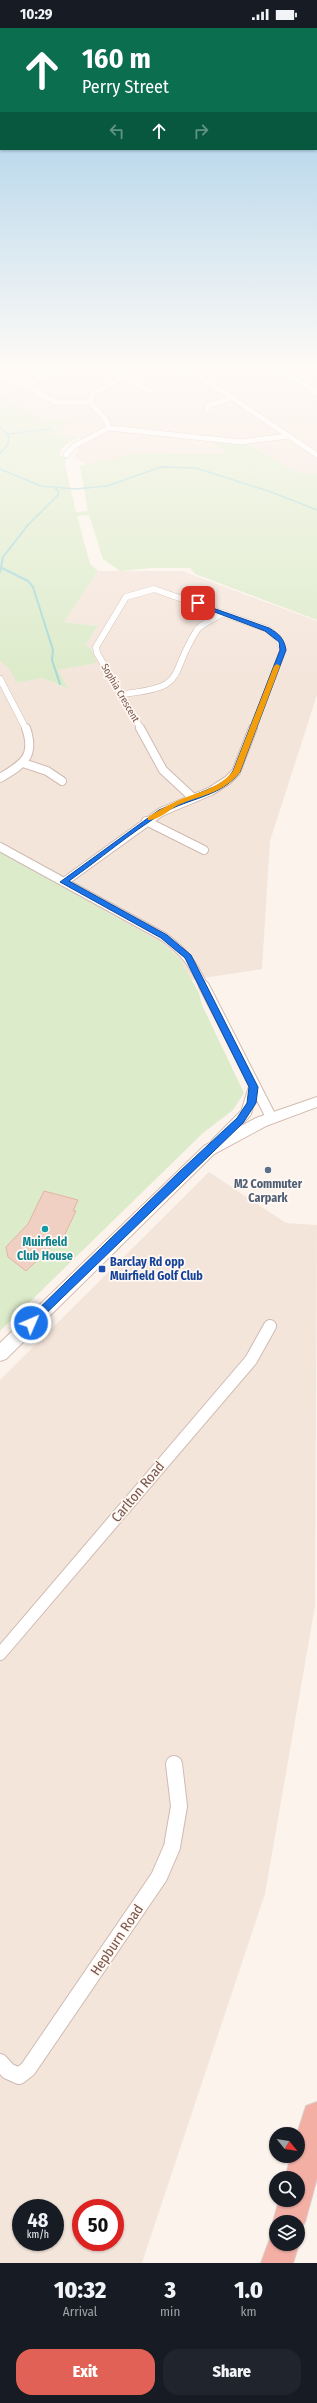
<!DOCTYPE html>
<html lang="en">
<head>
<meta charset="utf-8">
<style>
	body { margin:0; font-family:"Fira Sans Condensed",sans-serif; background:#20242c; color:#f1f3f6; height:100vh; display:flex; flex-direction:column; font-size:15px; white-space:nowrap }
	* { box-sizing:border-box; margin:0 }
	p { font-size:13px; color:#9ea1a6 }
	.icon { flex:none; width:22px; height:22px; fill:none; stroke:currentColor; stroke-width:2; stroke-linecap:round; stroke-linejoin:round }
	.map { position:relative; height:2235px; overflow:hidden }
	.panel { display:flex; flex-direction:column; background:#171b24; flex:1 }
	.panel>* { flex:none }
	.hud { position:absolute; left:0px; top:0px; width:317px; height:122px; box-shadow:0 1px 3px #0004; background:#0b6e4f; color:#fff; overflow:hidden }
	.needle { width:26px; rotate:120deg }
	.buttons { position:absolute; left:269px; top:2099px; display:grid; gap:8px }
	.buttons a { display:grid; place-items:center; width:36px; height:36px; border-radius:50%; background:#171b24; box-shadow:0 1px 3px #0004; font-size:20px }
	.speed { position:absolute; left:12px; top:2171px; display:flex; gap:8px; font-size:20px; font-weight:700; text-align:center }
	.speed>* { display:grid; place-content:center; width:52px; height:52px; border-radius:50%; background:#171b24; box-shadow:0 1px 3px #0004; line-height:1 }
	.speed small { font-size:10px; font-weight:400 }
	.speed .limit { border:6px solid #d22; background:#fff; color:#111 }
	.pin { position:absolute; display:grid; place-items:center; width:34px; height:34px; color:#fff; margin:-17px; border-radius:8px; box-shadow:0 2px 6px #0006 }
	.me { position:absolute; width:44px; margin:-22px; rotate:45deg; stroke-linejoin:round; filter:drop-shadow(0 0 3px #0008) }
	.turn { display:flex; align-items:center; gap:14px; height:84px; padding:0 16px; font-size:18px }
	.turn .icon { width:52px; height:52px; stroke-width:2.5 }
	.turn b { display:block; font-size:28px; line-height:34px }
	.lanes { display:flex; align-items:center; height:38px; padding:0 16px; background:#0003; justify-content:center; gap:20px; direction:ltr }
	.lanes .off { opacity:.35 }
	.eta { display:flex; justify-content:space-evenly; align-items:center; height:68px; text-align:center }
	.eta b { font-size:24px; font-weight:800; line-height:28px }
	.action { display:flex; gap:8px; margin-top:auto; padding:8px 16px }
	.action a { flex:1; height:46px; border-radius:16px; background:#e26156; color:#fff; font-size:16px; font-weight:800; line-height:46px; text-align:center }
	.action a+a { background:#20242c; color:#f1f3f6 }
	.status { display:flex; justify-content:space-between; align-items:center; height:28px; padding:0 20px; background:#171b24; direction:ltr }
	.status svg { height:11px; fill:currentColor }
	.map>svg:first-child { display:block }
	.residential { fill:#f4e5db; fill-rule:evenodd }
	.green { fill:#dcebca }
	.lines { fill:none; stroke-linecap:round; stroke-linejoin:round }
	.stream-far1 { stroke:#a6d8d8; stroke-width:1.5 }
	.stream { stroke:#a6d8d8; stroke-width:2 }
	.building { fill:#f1d0c4; stroke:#e4b4a5 }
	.street-far5-casing { stroke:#cfbab1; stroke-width:6 }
	.street-far4-casing { stroke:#cfbab1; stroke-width:7 }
	.street-far3-casing { stroke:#cfbab1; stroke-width:10 }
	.street-far2-casing { stroke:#cfbab1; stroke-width:12 }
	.street-far1-casing { stroke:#cfbab1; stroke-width:14 }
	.street-casing { stroke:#cfbab1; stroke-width:18 }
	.secondary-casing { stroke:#d5bcb1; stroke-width:2 }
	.highway-casing { stroke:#d9d0cd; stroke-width:2 }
	.street-far5 { stroke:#fff; stroke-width:5 }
	.street-far4 { stroke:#fff; stroke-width:6 }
	.street-far3 { stroke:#fff; stroke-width:8 }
	.street-far2 { stroke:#fff; stroke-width:10 }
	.street-far1 { stroke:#fff; stroke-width:12 }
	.street { stroke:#fff; stroke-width:16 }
	.secondary { fill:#fff; fill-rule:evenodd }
	.highway { fill:#f4afa5; fill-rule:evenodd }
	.route { fill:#1a73e8; stroke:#114b97 }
	.slow { fill:#f59e0b }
	.service-dot { fill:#5c6f8a; stroke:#fff8f3; stroke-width:1.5 }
	.culture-dot { fill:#0f9aa8; stroke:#fff8f3; stroke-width:1.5 }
	.transit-dot { fill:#1a4fb4; stroke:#fff8f3; stroke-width:1.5 }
	.labels { text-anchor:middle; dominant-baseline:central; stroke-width:3.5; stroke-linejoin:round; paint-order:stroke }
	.far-street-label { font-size:10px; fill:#78574e; stroke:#fff8f3 }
	.service-label { font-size:12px; font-weight:bold; fill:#4e5e75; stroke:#fff8f3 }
	.culture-label { font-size:12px; font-weight:bold; fill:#0d838f; stroke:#fff8f3 }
	.transit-label { font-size:12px; font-weight:bold; fill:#164399; stroke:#fff8f3; text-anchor:start }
	.near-street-label { font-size:14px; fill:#78574e; stroke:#fff8f3 }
</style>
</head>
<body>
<div class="status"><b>10:29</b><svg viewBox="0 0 49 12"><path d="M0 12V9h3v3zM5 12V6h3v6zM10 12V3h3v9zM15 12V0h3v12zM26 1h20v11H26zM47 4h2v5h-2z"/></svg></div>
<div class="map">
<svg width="317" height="2235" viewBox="0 0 317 2235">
	<rect width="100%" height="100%" fill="#fcf4ec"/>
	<path class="residential" d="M0,337H317V446L293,443L248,416L213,413L225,426L140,425L88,438L74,429L79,419L93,412L53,406L71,394L42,391L5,369L0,370Z
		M98,543H182L317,593V667L270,813L262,941L191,952L172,924L0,829V633L9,641L17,655L43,650L67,661L57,642L96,635L91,621L86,617L96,598L64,594Z
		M209,1144L286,1195L317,1197L315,1578L265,1866L142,2235H0V1352ZM21,2180H55V2214H21ZM81,2180H115V2214H81Z"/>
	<path class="green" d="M5,369L42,391L72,394L53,406L81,409L69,414L60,422V428L66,430L65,437L76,484L88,483L80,438L140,425L225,426L212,413L248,416L293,443L317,446V592L195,546L190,540H151L120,543L103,531L89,487L77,488L90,536L98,543L64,594L97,598L86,617L91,621L97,635L58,642L68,661L43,650L17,655L9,641L0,633V370Z
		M0,824L162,915L179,930L199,965L202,977L244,1065L233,1082L203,1105L0,1303Z"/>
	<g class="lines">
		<path class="stream-far1" d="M0,399L9,408L8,416L0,426
			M8,406L50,401
			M0,441L41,458L75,461L107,458L161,439L196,440L271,464L317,482
			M27,498L58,467L59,464L55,460"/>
		<path class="stream" d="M2,540L28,553L33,559L53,622L52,632L60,656
			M0,544L3,529L28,497"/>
	</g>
	<path class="building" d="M44,1163L78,1172L73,1183H76L65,1206L26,1243L8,1229L6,1219L28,1196Z"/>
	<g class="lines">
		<defs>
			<path id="street-far5" d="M183,337L317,427
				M281,337L287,346L317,364
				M0,349L25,357L55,374H90
				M124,349L151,364
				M25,357L68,337
				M207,382L208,378L233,369
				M109,400L241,414L288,408
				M66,427L74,418L109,400L106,392L90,374L92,366L146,337"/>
			<path id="street-far4" d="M0,651L26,701
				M122,666C190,659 167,649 197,602C202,595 216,590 223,585
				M141,701L97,625L96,619L126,569L154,561L267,601L278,610L283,622L253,701"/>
			<path id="street-far3" d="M140,700L163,742L192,769
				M23,735L47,743L62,753
				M0,750C23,736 36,729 26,700
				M146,793L204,822
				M0,819L164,909C185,924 193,936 204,959
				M64,854L161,784L211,763L228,752L236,744L253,700"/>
			<path id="street-far2" d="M204,958L271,1089
				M216,1115L246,1085L254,1059"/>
			<path id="street-far1" d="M0,1626L251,1332L270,1298"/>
			<path id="street" d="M0,2034L8,2043L19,2048L28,2041L159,1849L172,1819L179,1778L174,1736"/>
			<path id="secondary" d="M317,1069V1079L266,1098L214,1126L6,1331L0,1333V1315L204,1118L256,1090Z"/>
			<path id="highway" d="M317,2074V2150L305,2194L298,2206V2194H276V2201L273,2194L279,2172H298V2150H285L291,2128H298L297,2106L306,2078Z
				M276,2203V2216H298V2213L299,2216L293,2235H261L272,2205Z"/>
		</defs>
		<use href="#street-far5" class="street-far5-casing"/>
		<use href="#street-far4" class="street-far4-casing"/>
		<use href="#street-far3" class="street-far3-casing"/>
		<use href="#street-far2" class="street-far2-casing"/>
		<use href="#street-far1" class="street-far1-casing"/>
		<use href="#street" class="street-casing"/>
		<use href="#secondary" class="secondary-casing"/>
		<use href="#highway" class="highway-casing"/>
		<use href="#street-far5" class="street-far5"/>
		<use href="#street-far4" class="street-far4"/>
		<use href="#street-far3" class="street-far3"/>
		<use href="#street-far2" class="street-far2"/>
		<use href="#street-far1" class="street-far1"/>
		<use href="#street" class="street"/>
		<use href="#secondary" class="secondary"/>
		<use href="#highway" class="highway"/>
	</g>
	<linearGradient id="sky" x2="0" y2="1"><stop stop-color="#98c8e7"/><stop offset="0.52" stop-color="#fefaf6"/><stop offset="1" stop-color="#fefaf6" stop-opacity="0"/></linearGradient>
	<rect width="317" height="650" fill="url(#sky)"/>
	<path class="route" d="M196,574L269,600C279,606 284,610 286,622L240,744C221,769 189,770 163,785C130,805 100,831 69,853L167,907L191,927L258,1059L256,1075L243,1095L31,1300L27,1298V1292L179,1144L237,1090L247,1075L249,1059L185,930L161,910L60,854L159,782L216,758L227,751L233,743L280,622L279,614L265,603L196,577Z"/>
	<path class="slow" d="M277,636L280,638L240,744C224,765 201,767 178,777C170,781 158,793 148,792V789C156,784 164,779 173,775C194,764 217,763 233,743L274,638Z"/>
	<circle class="service-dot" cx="268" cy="1142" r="4"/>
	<circle class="culture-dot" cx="45" cy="1201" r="4"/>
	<rect class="transit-dot" x="98" y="1237" width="8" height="8" rx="2"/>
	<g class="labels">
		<g class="far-street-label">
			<text transform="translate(120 665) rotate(60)">Sophia Crescent</text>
		</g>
		<g class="service-label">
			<text x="268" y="1156">M2 Commuter<tspan x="268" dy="14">Carpark</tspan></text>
		</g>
		<g class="culture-label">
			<text x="45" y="1214">Muirfield<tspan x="45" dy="14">Club House</tspan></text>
		</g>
		<g class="transit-label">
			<text x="110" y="1234">Barclay Rd opp<tspan x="110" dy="14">Muirfield Golf Club</tspan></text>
		</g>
		<g class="near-street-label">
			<text transform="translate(138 1464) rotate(-50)">Carlton Road</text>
			<text transform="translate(117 1912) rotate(-56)">Hepburn Road</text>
		</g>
	</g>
</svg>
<div class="buttons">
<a><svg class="needle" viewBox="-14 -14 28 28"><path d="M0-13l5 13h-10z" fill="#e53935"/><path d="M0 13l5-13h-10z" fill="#9ea1a6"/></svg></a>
<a><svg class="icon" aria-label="search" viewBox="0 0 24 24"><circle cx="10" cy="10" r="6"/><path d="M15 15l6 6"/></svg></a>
<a><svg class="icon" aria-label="layers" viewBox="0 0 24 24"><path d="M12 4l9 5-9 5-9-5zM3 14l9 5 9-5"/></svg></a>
</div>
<div class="speed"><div>48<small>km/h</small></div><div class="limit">50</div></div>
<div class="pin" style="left:198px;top:575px;background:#d93025"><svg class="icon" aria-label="arrive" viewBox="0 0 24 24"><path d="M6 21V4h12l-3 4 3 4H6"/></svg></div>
<svg class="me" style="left:31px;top:1295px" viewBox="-20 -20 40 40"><circle r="17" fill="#1a73e8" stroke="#fff" stroke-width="3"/><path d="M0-11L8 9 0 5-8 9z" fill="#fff"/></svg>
<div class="hud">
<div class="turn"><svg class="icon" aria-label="ahead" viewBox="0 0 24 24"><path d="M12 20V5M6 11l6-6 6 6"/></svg><div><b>160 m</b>Perry Street</div></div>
<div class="lanes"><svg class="icon off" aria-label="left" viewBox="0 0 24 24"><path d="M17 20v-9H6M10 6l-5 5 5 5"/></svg><svg class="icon" aria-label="ahead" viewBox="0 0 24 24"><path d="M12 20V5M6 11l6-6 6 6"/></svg><svg class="icon off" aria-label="right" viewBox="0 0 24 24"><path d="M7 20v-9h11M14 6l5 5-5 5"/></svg></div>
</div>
</div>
<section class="panel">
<div class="eta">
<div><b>10:32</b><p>Arrival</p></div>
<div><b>3</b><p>min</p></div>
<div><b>1.0</b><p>km</p></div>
</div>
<div class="action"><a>Exit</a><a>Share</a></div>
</section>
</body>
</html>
